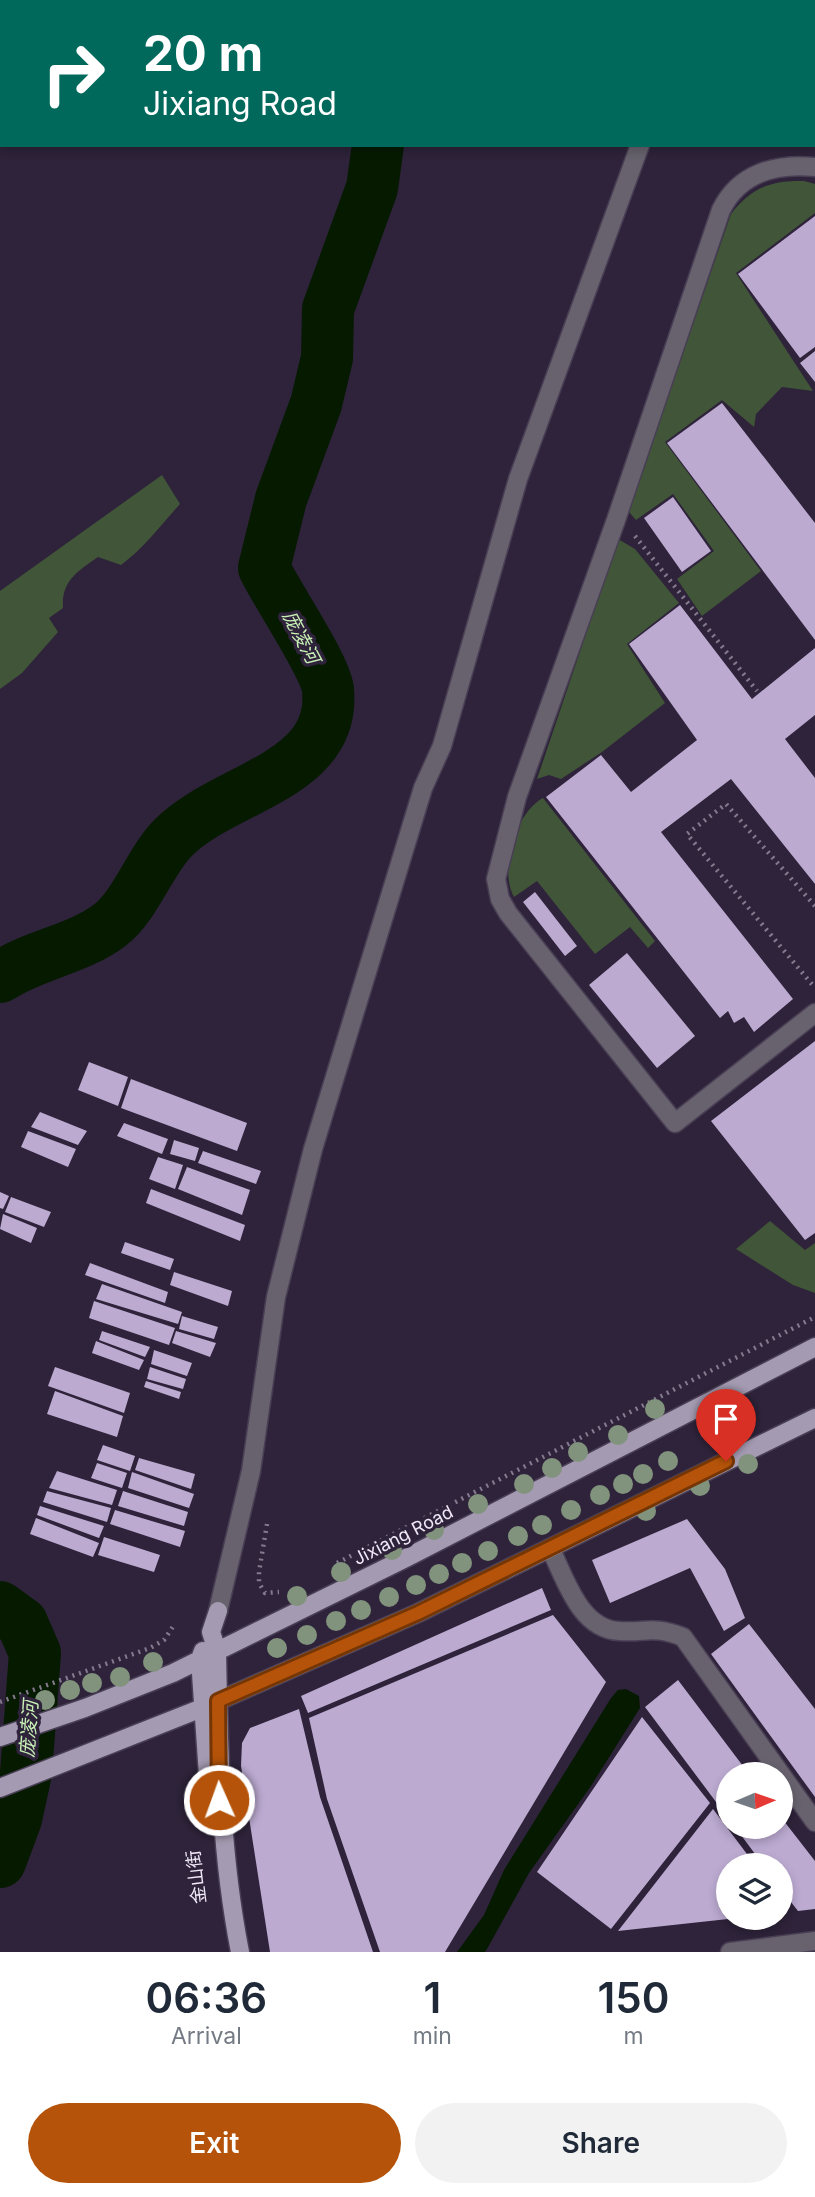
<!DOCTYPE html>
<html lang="en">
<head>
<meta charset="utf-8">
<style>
	body { margin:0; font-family:Inter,"Noto Sans SC",sans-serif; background:#f2f2f3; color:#1f2937; height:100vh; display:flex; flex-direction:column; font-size:26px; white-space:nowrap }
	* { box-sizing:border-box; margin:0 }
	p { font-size:23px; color:#747a83 }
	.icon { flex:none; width:38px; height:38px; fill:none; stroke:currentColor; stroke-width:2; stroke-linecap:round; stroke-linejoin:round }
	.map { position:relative; height:1952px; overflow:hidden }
	.details { display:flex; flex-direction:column; background:#fff; flex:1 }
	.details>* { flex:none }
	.hud { position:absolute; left:0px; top:0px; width:816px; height:147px; box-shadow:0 4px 10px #0003; background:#00695c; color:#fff; overflow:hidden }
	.needle { width:46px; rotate:88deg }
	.controls { position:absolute; left:716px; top:1762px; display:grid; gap:14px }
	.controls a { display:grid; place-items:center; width:77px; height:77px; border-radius:50%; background:#fff; box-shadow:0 4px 10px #0003; font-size:35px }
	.pin { position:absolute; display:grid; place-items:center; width:60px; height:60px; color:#fff; margin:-72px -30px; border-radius:50% 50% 50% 0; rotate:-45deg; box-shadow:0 0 7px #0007 }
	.pin .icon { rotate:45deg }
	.me { position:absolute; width:77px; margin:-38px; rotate:358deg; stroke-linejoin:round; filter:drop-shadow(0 0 5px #0008) }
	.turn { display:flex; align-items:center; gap:24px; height:147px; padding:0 28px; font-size:32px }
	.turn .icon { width:91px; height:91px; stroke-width:2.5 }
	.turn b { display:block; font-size:49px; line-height:60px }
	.eta { display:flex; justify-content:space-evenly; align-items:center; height:119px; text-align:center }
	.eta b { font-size:42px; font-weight:600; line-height:49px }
	.primary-button { display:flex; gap:14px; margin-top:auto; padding:14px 28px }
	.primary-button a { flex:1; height:80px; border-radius:42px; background:#b45309; color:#fff; font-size:28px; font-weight:600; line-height:80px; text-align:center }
	.primary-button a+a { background:#f2f2f3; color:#1f2937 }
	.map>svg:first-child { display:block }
	.green { fill:#415538 }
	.water { fill:#061a00 }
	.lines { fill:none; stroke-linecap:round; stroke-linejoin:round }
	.river { stroke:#061a00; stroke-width:52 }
	.building { fill:#bcaad1 }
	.minor-casing { stroke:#493f55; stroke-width:21 }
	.major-casing { stroke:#493f55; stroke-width:21 }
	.path { stroke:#847a8e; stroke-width:4.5; stroke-dasharray:2 5; stroke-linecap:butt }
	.minor { stroke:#67626d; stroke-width:18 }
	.major { stroke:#a49ab1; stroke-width:18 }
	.tree { fill:#81937d }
	.route-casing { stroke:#753606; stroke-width:18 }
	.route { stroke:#b45309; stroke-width:12 }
	.labels { text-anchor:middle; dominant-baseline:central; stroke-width:7; stroke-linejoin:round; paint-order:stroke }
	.street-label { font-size:18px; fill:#f0e9f8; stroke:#2e233a }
	.water-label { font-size:19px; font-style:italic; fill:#c8f1b6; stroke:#2e233a }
</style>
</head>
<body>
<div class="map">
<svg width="815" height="1952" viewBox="0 0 815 1952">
	<rect width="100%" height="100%" fill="#2e233a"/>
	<path class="green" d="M804,181L815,184V213L736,273L813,391L782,387L756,414L754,427L722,400L665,442L761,571L702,616L677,579L714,551L673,494L636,520L629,512L632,501L731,214C751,188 771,180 804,181Z
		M162,475L180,504C161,525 144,548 121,565L98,557C78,571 61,581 63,608L49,618L58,632L22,673L0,689V591Z
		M618,539L635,549L679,603L627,644L665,703L602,752L561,779L549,775L537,779Z
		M543,798L655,941L648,948L630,927L595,954L537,881L514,897C499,870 515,813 543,798Z
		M770,1221L805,1250L815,1243V1293L793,1285L736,1249Z"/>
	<path class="water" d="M626,1689L639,1696L640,1708L591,1786L529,1873L487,1949L485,1952H457L484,1915L504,1870L611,1698L618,1690Z"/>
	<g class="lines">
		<path class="river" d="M609,2L614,0
			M0,977C35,954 77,950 110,925C136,905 150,861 173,838C223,787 336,777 328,690C326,667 277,595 264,568L281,499L316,404L327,358L328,309L372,188L378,145
			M0,1607L22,1623L35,1653L26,1773L16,1819L0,1862"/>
	</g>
	<path class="building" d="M815,216V347L800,358L738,274Z
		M815,351V382L800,363Z
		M722,403L815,523V640L667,443Z
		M673,497L711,551L682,572L644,518Z
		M680,605L752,699L815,648V715L785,739L815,778V884L731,779L661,832L793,999L754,1032L744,1017L734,1023L728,1011L720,1018L546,797L601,755L631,792L697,740L629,644Z
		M535,892L577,946L565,956L523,902Z
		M627,953L695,1036L657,1068L589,985Z
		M815,1041V1233L805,1240L711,1121Z
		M89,1062L128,1077L118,1106L78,1090Z
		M131,1079L247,1123L237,1151L121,1108Z
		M40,1112L87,1131L78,1145L31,1127Z
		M124,1123L168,1139L162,1154L117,1136Z
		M28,1131L76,1149L68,1167L21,1147Z
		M174,1140L199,1148L195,1161L170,1154Z
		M203,1151L261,1171L256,1184L198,1163Z
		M158,1157L183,1165L175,1189L149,1179Z
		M187,1167L250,1190L242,1215L178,1189Z
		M151,1189L245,1225L240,1241L146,1203Z
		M0,1192L9,1196L3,1209L0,1208Z
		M11,1197L51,1212L44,1227L5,1212Z
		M3,1214L37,1228L31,1243L0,1229Z
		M125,1242L174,1259L170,1270L121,1253Z
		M90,1263L168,1292L165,1303L85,1275Z
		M174,1272L232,1291L228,1306L170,1285Z
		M102,1284L182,1312L178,1324L96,1299Z
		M94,1301L175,1328L169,1345L89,1318Z
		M182,1316L218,1327L214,1339L179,1329Z
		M102,1331L150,1347L145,1357L99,1340Z
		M176,1331L216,1343L210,1357L172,1343Z
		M96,1341L144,1360L139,1370L92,1353Z
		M154,1350L192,1363L187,1376L151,1364Z
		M55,1367L130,1393L124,1413L48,1386Z
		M150,1367L186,1379L183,1389L147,1379Z
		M146,1381L181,1392L179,1399L144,1387Z
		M55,1391L123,1416L117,1437L47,1414Z
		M103,1445L135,1456L130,1471L97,1460Z
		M139,1458L195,1474L191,1489L135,1470Z
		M97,1463L127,1473L122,1488L91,1478Z
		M57,1471L117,1490L112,1505L49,1488Z
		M132,1472L194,1494L189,1508L128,1488Z
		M47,1491L111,1508L107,1522L43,1502Z
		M123,1491L188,1512L184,1526L118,1506Z
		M40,1506L104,1526L99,1538L37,1515Z
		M115,1510L185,1531L180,1547L110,1524Z
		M36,1518L99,1543L93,1557L30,1534Z
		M687,1519L725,1569L745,1618L724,1631L690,1568L610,1603L592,1560Z
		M104,1537L160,1555L154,1572L98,1555Z
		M542,1588L551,1610L308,1713L301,1696Z
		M553,1615L606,1682L445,1952H380L327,1799L309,1718Z
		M749,1624L815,1709V1797L711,1654Z
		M678,1680L749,1774H728V1818L645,1707Z
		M299,1709L320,1797L373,1952H270L241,1766L242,1743L250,1728Z
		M642,1717L710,1803L611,1929L537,1872Z
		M713,1809L756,1866H728V1919L618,1931Z
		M780,1816L815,1861V1909L798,1911L780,1888V1866H764L735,1827H780Z"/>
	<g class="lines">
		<defs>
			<path id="minor" d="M703,2L704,0
				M815,167C776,163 739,173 721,210L616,520L517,797L496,879L500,899L508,913L675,1123L815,1013
				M550,1548C565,1577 579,1629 619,1631C647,1633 653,1625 683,1637L815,1822
				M218,1611L251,1471L276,1297L313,1149L423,788L442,746L518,479L640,145
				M730,1952L815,1941"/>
			<path id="major" d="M218,1611L211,1632L217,1651C219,1753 220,1851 240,1952
				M203,1651L200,1659L208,1776
				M0,1737L85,1708L173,1673L406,1558L815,1347
				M0,1788L202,1708L418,1613L815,1418"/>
		</defs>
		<use href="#minor" class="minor-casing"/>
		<use href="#major" class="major-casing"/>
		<path class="path" d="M635,536L757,691
			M815,906L726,804L687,834L815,988
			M267,1524L259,1572V1583L265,1593L279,1592
			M337,1563L815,1317
			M0,1702L150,1648L164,1640L174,1625"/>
		<use href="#minor" class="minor"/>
		<use href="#major" class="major"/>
	</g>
	<g class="tree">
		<circle cx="655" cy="1409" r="10"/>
		<circle cx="618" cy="1435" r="10"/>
		<circle cx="578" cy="1452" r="10"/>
		<circle cx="668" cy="1461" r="10"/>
		<circle cx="748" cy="1464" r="10"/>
		<circle cx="552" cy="1468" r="10"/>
		<circle cx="643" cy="1474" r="10"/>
		<circle cx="524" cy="1484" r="10"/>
		<circle cx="623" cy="1484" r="10"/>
		<circle cx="700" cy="1486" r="10"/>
		<circle cx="600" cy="1495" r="10"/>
		<circle cx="478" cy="1504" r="10"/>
		<circle cx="571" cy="1510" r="10"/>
		<circle cx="646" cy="1511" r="10"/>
		<circle cx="542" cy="1525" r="10"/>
		<circle cx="434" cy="1530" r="10"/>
		<circle cx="518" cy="1536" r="10"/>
		<circle cx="392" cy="1550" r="10"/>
		<circle cx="488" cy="1551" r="10"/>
		<circle cx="462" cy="1563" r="10"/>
		<circle cx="341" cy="1572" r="10"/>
		<circle cx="439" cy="1574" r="10"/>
		<circle cx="416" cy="1585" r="10"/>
		<circle cx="297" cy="1596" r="10"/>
		<circle cx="389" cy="1597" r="10"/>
		<circle cx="361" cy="1610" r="10"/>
		<circle cx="336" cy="1621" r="10"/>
		<circle cx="307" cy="1635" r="10"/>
		<circle cx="277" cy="1648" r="10"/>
		<circle cx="153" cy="1662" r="10"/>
		<circle cx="120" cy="1677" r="10"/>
		<circle cx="92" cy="1683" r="10"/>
		<circle cx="70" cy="1690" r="10"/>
		<circle cx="45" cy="1700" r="10"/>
	</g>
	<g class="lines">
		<defs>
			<path id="route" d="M219,1800L218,1701L418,1613L726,1461"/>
		</defs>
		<use href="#route" class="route-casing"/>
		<use href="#route" class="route"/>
	</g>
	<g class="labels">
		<g class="street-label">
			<text transform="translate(403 1535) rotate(-27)">Jixiang Road</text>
			<text transform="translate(196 1877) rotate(-97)">金山街</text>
		</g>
		<g class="water-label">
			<text transform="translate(301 637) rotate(62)">庞凌河</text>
			<text transform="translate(29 1729) rotate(-86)">庞凌河</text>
		</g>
	</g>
</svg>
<div class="controls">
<a><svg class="needle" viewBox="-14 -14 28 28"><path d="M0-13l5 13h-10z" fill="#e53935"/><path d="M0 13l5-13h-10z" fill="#747a83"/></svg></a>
<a><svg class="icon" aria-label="layers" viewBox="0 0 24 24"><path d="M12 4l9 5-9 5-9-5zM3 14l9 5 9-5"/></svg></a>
</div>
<div class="pin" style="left:726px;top:1461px;background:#d93025"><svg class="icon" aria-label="arrive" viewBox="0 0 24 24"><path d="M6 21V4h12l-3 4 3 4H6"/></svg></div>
<svg class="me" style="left:219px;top:1800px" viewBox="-20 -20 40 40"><circle r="17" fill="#b45309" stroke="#fff" stroke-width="3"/><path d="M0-11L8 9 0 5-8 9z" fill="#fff"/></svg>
<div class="hud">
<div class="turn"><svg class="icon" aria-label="right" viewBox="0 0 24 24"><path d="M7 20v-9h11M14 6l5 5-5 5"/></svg><div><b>20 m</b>Jixiang Road</div></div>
</div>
</div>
<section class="details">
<div class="eta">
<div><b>06:36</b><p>Arrival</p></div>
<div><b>1</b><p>min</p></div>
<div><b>150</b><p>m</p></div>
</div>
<div class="primary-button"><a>Exit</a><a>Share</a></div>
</section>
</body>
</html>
